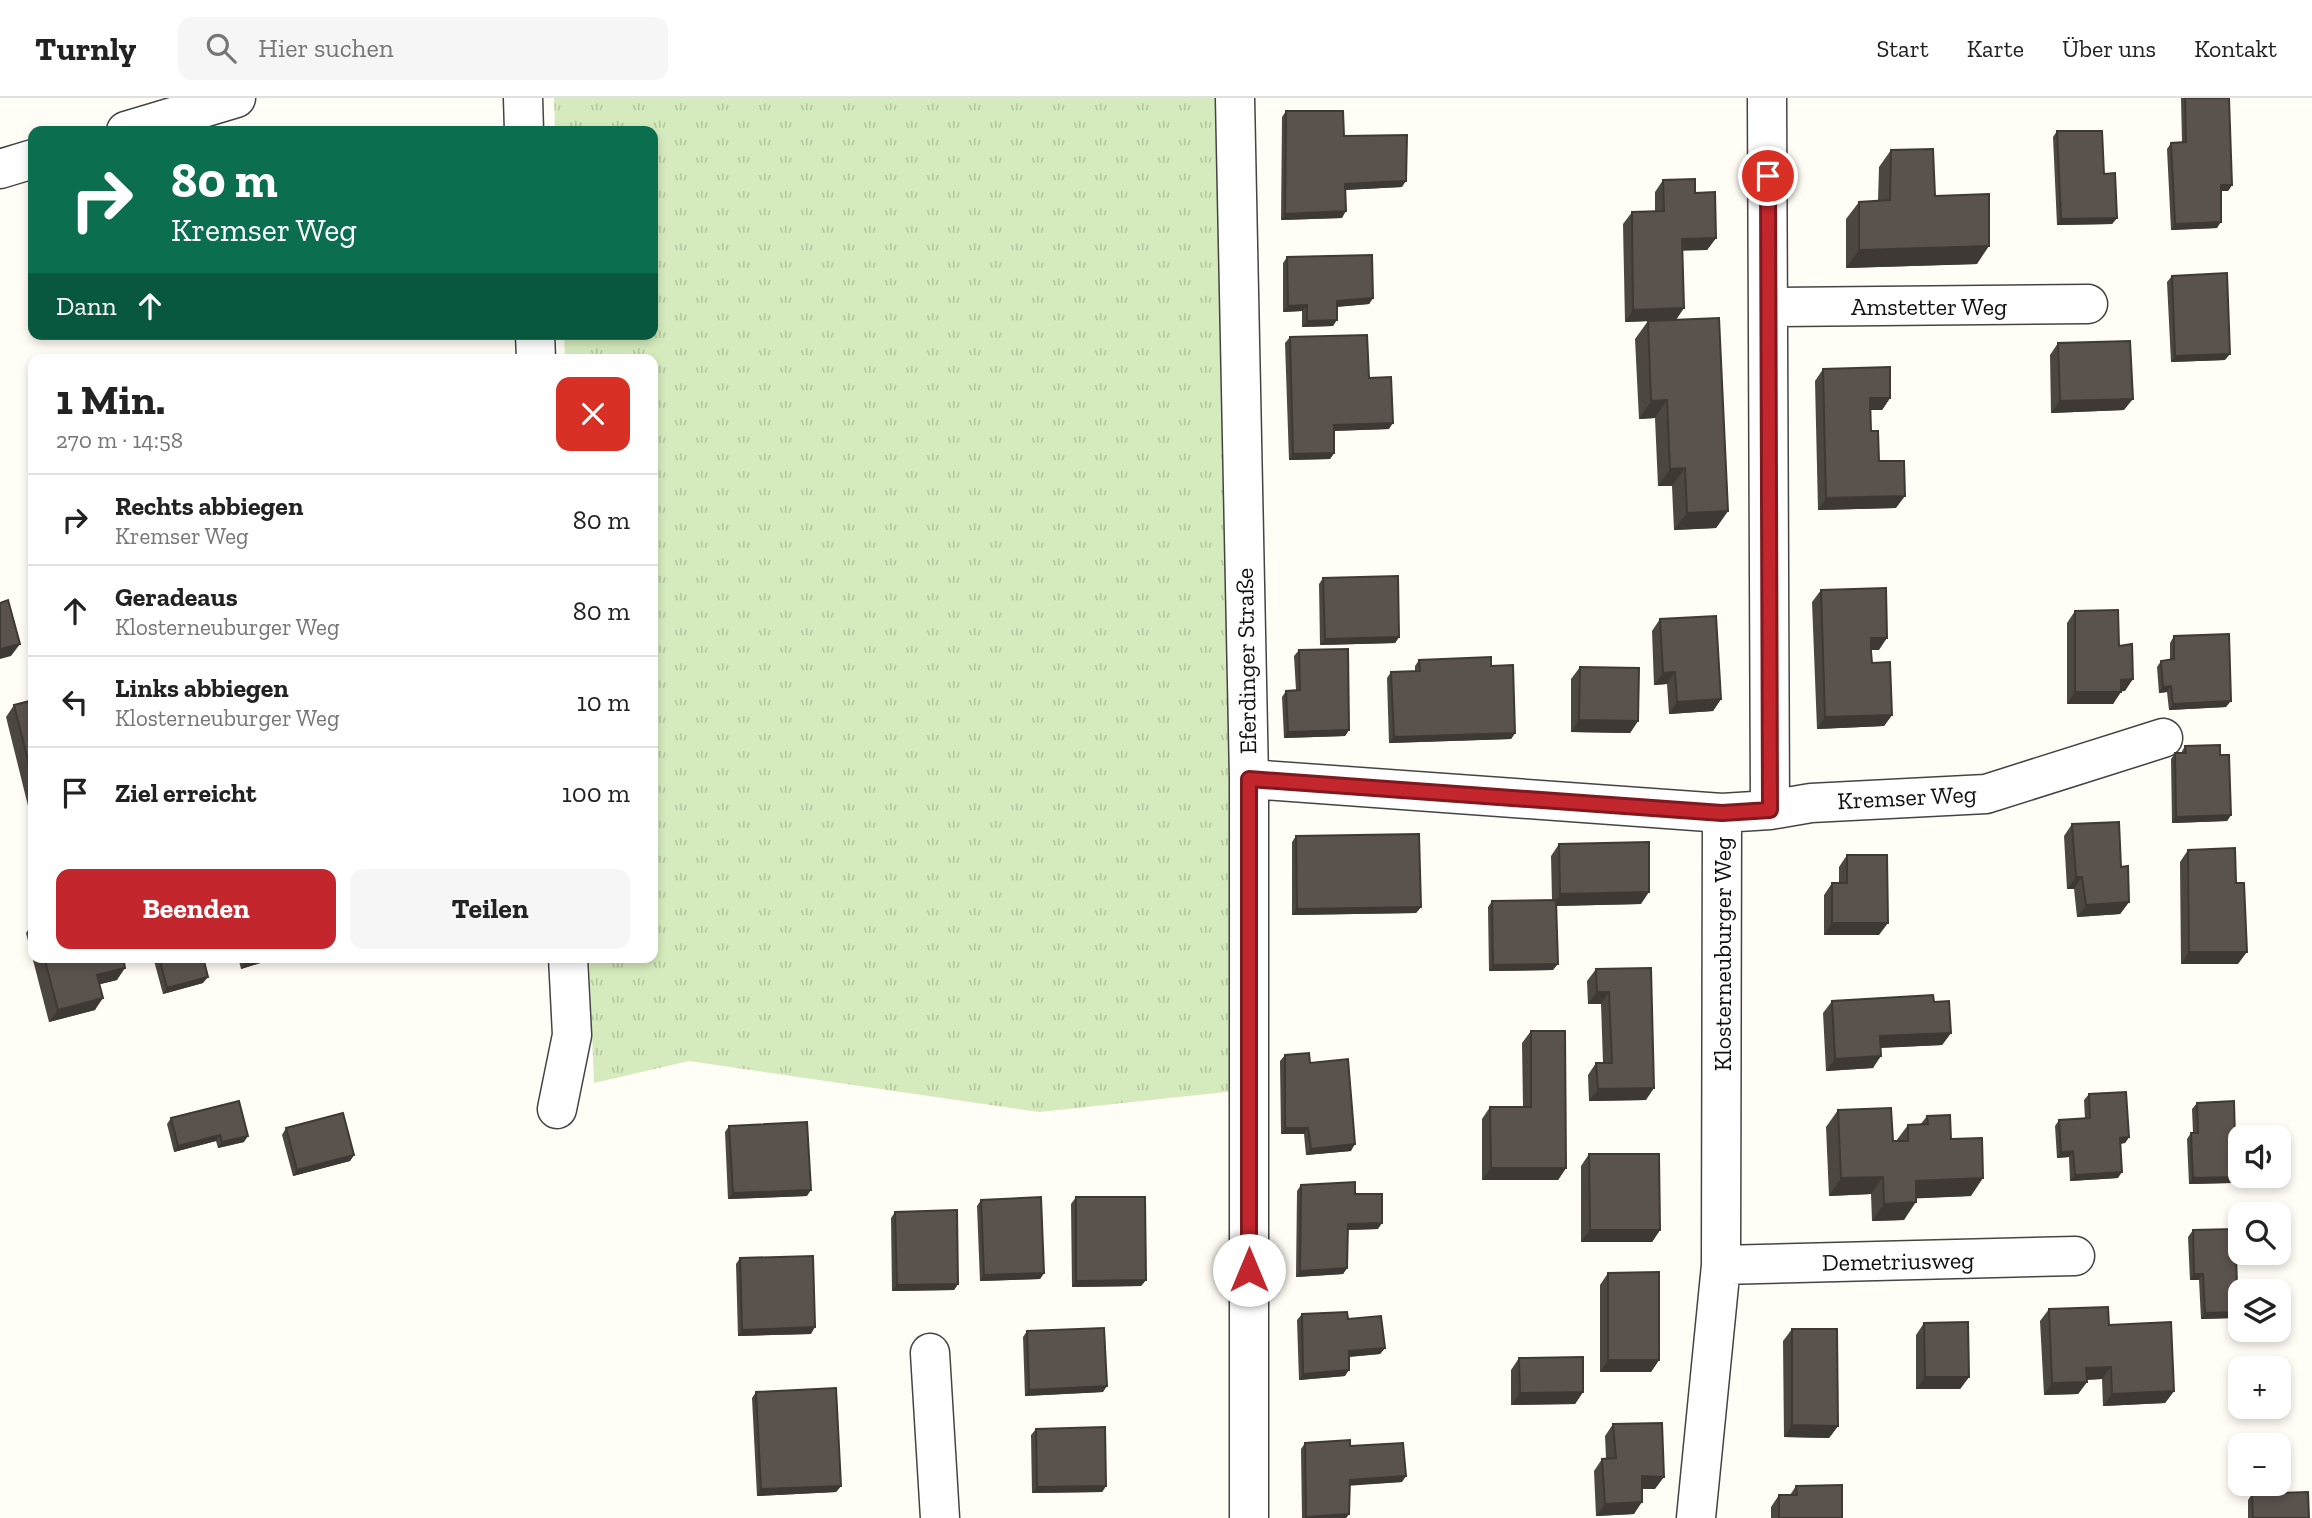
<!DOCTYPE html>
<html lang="de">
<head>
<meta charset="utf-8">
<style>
	body { margin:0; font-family:"Zilla Slab",serif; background:#f6f6f6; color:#222; height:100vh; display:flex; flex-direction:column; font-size:26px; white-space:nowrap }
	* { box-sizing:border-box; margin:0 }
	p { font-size:23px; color:#767676 }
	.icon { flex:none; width:38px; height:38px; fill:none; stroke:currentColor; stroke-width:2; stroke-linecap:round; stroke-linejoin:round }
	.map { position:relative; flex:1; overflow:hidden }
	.panel { position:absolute; left:28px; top:256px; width:630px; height:609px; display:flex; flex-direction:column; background:#fff; border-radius:14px; box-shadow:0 4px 10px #0003 }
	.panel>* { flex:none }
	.hud { position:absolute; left:28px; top:28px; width:630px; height:214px; border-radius:14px; box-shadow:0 4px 10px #0003; background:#0b6e4f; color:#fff; overflow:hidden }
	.fabs { position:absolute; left:2228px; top:1027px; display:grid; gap:14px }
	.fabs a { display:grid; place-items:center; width:63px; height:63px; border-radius:14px; background:#fff; box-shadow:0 4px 10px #0003; font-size:35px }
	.pin { position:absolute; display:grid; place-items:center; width:60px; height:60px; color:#fff; margin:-30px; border:4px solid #fff; border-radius:50%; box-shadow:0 2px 7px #0007 }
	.me { position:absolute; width:77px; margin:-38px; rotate:0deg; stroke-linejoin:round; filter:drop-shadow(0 0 5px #0008) }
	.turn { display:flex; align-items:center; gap:24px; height:147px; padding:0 28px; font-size:32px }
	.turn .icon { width:91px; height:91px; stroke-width:2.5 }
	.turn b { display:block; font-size:49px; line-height:60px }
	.then { display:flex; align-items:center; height:66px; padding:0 28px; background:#0003; gap:14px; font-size:26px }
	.round { display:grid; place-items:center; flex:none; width:74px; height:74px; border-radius:14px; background:#f6f6f6 }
	.headline { display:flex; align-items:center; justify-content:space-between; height:119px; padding:0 28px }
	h1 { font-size:42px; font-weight:800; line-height:52px }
	.action { display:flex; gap:14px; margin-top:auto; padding:14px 28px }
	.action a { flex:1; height:80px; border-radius:14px; background:#c4262e; color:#fff; font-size:28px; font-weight:800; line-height:80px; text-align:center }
	.action a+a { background:#f6f6f6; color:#222 }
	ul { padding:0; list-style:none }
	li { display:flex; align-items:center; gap:21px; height:91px; padding:0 28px; border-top:2px solid #e0e0e0 }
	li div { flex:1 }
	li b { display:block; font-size:26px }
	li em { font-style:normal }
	header { display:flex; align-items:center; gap:42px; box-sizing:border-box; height:98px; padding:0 35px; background:#fff; border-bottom:2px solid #e0e0e0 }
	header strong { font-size:33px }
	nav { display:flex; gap:38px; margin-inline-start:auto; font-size:24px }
	.search { width:490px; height:63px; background:#f6f6f6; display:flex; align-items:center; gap:18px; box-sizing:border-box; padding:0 24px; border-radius:14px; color:#767676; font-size:26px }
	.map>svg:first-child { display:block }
	.grass { fill:url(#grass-tufts) }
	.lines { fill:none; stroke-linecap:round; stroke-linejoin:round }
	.minor-casing { stroke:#444; stroke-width:41 }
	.minor { stroke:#fff; stroke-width:38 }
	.wall { fill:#4d4742 }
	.shaded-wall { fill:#3f3936 }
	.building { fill:#5a524d; stroke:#3f3936; stroke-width:2 }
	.route-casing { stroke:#7f191e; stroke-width:18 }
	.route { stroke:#c4262e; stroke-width:12 }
	.labels { text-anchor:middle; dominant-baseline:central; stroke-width:7; stroke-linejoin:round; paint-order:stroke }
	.street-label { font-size:24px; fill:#111; stroke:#fff }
</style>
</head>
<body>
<header>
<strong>Turnly</strong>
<div class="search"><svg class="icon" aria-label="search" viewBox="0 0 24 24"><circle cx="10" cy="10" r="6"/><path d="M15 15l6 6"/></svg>Hier suchen</div>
<nav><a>Start</a><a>Karte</a><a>Über uns</a><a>Kontakt</a></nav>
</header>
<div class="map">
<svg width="2312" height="1420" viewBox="0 0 2312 1420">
	<defs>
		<pattern id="grass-tufts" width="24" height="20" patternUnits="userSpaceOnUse" patternTransform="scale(1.75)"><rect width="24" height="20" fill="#d5ebbd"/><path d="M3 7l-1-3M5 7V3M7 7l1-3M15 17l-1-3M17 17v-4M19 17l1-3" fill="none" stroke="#b6c8a1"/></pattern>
	</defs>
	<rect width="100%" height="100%" fill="#fffdf5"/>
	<path class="grass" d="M554,0H1225L1235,993L1039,1014L689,963L594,985L589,859H653V261H565L564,236H653V33H555Z"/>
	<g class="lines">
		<defs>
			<path id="minor" d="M523,0L524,33
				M1235,0L1249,681V1420
				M1767,0L1770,712
				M126,33L236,0
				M0,71L33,61
				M1769,209L2088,206
				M535,236L536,261
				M1249,681L1722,715L1770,712L1811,705L1986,696L2163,640
				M557,1011L572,937L568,859
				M1721,1167L2075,1158
				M930,1255L940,1420
				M1696,1420L1721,1167L1722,715"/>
		</defs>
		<use href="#minor" class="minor-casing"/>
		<use href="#minor" class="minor"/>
	</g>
	<path class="wall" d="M2181,0H2229L2232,87L2228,93H2221L2217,130L2171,132L2167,51L2171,45L2182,44Z
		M1286,13L1344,38L1402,89L1345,92L1342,120L1281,122L1282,19Z
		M2057,33L2104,76L2117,120L2112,126L2057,127L2053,39Z
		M1891,52L1935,98L1977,166L1846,170V121L1859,104L1878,103L1879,69Z
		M1663,82L1695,95L1716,140L1707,152H1683L1676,222L1728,413L1716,430L1674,432L1672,388H1658L1655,320L1639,321L1635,241L1648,223L1625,224L1623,126L1632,114L1655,113V94Z
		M1287,159L1373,200L1369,206L1337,209L1333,228L1302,229V213L1283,214V165Z
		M2172,178L2225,262L2171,264L2167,184Z
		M1290,239L1369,280L1389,331L1334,333V355L1330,361L1289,362L1285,245Z
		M2058,245L2124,312L2051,315L2050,257Z
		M1823,271L1890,300L1882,312H1870L1871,333L1879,363L1896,410L1818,412L1815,283Z
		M1323,480L1399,539L1395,545L1320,547L1319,486Z
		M1821,492L1879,552H1871L1872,565L1892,617L1884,628L1817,631L1812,504Z
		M2075,513L2119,548L2125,593H2121L2113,606H2067V525Z
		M1660,521L1721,601L1713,613L1669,616L1667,586L1654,587L1652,533Z
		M2174,538L2226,609L2169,612L2167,594L2159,595L2157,569L2161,563L2170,562V545Z
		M1299,552L1349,632L1345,638L1284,640L1282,599L1286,593L1296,592L1294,558Z
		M1419,562L1491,568L1515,635L1511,641L1389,645L1387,580L1391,574L1415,573V568Z
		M1580,569L1638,623L1630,635L1571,634V581Z
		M33,602V728L6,619L14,607Z
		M2185,648L2220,657L2231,717L2227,723L2172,725L2171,661L2175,655H2181Z
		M2072,726L2129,804L2120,816L2077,819L2074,791H2067L2064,738Z
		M1296,738L1421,809L1416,815L1292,817V744Z
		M1559,746L1641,806L1556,808L1553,872L1489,873L1488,809L1492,803L1552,802L1551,758Z
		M2188,752L2236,785L2238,866H2181L2180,764Z
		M1847,757L1879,837H1824V797L1832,785H1839V769Z
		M33,825V859H123L117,882L100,886L95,912L49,924L26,835Z
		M153,859H203V885L163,896Z
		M238,859H279L241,871Z
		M1651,870L1646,1002L1589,1003L1588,977L1596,965H1603L1601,906H1588L1587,883L1596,871Z
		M1832,903L1934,904L1951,935L1942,947L1881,950L1873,970L1826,973L1823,915Z
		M1531,933L1566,1070L1558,1082H1482V1021L1490,1009H1523L1522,945Z
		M1285,957L1310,965L1351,1053L1306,1057L1304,1036H1281L1280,963Z
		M2089,996L2129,1039L2125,1045L2120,1046L2118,1080L2070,1083L2069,1059L2057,1060L2055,1028L2059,1022L2085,1021L2084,1002Z
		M2197,1005L2236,1079L2231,1085L2189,1086L2187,1041L2191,1035H2193L2192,1011Z
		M1838,1012L1893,1043H1896L1908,1027H1920L1927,1018L1951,1041L1971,1098L1916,1100L1904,1122L1872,1123L1871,1096L1829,1098L1826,1029Z
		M171,1020L244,1044L218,1050L216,1043L174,1054L167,1026Z
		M729,1028L807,1098L728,1101L725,1034Z
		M286,1030L354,1057L350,1063L293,1078L282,1037Z
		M1589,1056L1660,1132L1652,1144H1581V1068Z
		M1301,1087L1355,1096L1378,1131L1348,1132L1347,1170L1343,1176L1296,1179L1297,1093Z
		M1076,1099L1146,1182L1141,1188L1072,1189L1071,1106Z
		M981,1102L1044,1175L1040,1181L980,1183L977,1108Z
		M895,1114L958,1186L954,1192L892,1193L891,1120Z
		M2193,1132L2234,1220L2201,1221L2199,1182H2190L2188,1139Z
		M740,1160L811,1236L738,1238L736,1166Z
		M1608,1175L1659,1262L1651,1274H1600V1187Z
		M2049,1211L2109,1227L2174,1293L2165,1305L2103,1308L2102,1281L2086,1282L2087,1284L2078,1296L2044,1297L2040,1223Z
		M1302,1216L1348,1221L1385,1250L1380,1256L1349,1259L1345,1278L1299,1282L1297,1222Z
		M1924,1225L1969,1279L1960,1291H1916V1237Z
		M1792,1231L1838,1328L1829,1340L1784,1339L1783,1243Z
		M1027,1233L1103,1294L1025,1298L1023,1239Z
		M1519,1260L1583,1294L1575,1306L1511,1307V1272Z
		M756,1294L841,1388L836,1394L757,1398L752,1300Z
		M1613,1326L1655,1391H1642L1634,1416L1596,1418L1594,1373L1602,1361L1606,1360L1605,1338Z
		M1036,1331L1106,1388L1102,1394L1032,1395L1031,1337Z
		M1305,1345L1350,1348L1402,1384L1350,1387L1349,1416L1346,1420H1302L1301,1351Z
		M1796,1388L1842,1420H1771V1409L1779,1397H1790Z
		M2252,1396L2309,1420H2248V1402Z"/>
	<path class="shaded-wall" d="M1406,83L1402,89L1341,92L1345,86Z
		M2221,87H2232L2228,93H2217Z
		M1346,113L1342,120L1281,122L1285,116Z
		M2117,120L2112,126L2057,127L2061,121Z
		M2221,124L2217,130L2171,132L2175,126Z
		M1716,140L1707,152L1674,153L1682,141Z
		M1989,148L1977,166L1846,170L1859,152Z
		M1373,200L1369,206L1333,209L1337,203Z
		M1307,207L1302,213L1283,214L1288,208Z
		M1684,210L1676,222L1625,224L1633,212Z
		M1337,222L1333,228L1302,229L1307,223Z
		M2230,256L2225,262L2171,264L2175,258Z
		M1870,300H1890L1882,312H1862Z
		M2133,301L2124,312L2051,315L2060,303Z
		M1667,302L1655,320L1639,321L1651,303Z
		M1393,325L1389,331L1329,333L1334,327Z
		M1334,355L1330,361L1289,362L1293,356Z
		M1685,370L1672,388H1658L1670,371Z
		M1905,398L1896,410L1818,412L1826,400Z
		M1728,413L1716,430L1674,432L1687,415Z
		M1399,539L1395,545L1320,547L1325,541Z
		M1871,540H1887L1879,552H1863Z
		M20,546L11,558L0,561V551Z
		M1675,574L1667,586L1654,587L1663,575Z
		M2133,581L2125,593L2113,594L2121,582Z
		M2171,588L2167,594L2159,595L2163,589Z
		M2075,594H2121L2113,606H2067Z
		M1721,601L1713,613L1669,616L1677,604Z
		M2231,603L2226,609L2169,612L2173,606Z
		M1892,617L1884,628L1817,631L1825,619Z
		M1579,622L1638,623L1630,635L1571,634Z
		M1349,632L1345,638L1284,640L1288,634Z
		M1515,635L1511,641L1389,645L1394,639Z
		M2231,717L2227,723L2172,725L2176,719Z
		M2076,779H2082L2074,791H2067Z
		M1649,794L1641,806L1552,808L1560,796Z
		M2129,804L2120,816L2077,819L2086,807Z
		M1421,809L1416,815L1292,817L1297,811Z
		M1832,825H1888L1879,837H1824Z
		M2189,854H2247L2238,866H2181Z
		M249,859H279L241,871Z
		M1558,866L1553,872L1489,873L1493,867Z
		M125,870L117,882L89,889L97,877Z
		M208,879L203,885L163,896L167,890Z
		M1597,894H1609L1601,906H1588Z
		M103,900L95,912L49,924L58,912Z
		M1951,935L1942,947L1872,950L1880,938Z
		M1881,958L1873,970L1826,973L1835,961Z
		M1654,990L1646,1002L1589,1003L1598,991Z
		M1285,1030H1308L1304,1036H1281Z
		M220,1037L216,1043L174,1054L178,1048Z
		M248,1038L244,1044L218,1050L222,1044Z
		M2129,1039L2125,1045L2115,1046L2120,1040Z
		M1355,1046L1351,1053L1306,1057L1311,1051Z
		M2073,1053L2069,1059L2057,1060L2061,1054Z
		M354,1057L350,1063L293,1078L297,1072Z
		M1491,1070H1566L1558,1082H1482Z
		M2122,1074L2118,1080L2070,1083L2075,1077Z
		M1883,1079L1871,1096L1829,1098L1841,1080Z
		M2236,1079L2231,1085L2189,1086L2193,1080Z
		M1983,1080L1971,1098L1904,1101L1916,1083Z
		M811,1092L807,1098L728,1101L733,1095Z
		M1916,1104L1904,1122L1872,1123L1884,1106Z
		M1382,1125L1378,1131L1343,1132L1348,1126Z
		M1590,1132H1660L1652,1144H1581Z
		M1347,1170L1343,1176L1296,1179L1300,1173Z
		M1044,1175L1040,1181L980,1183L984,1177Z
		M2194,1176H2203L2199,1182H2190Z
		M1146,1182L1141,1188L1072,1189L1076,1183Z
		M958,1186L954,1192L892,1193L897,1187Z
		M2238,1214L2234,1220L2201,1221L2205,1215Z
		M815,1229L811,1236L738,1238L742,1232Z
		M1385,1250L1380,1256L1345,1259L1349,1253Z
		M1608,1262H1659L1651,1274H1600Z
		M2111,1269L2102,1281L2077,1282L2086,1270Z
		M1349,1272L1345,1278L1299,1282L1303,1276Z
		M1925,1279H1969L1960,1291H1916Z
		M2087,1284L2078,1296L2044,1297L2052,1285Z
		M1107,1288L1103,1294L1025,1298L1029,1292Z
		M2174,1293L2165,1305L2103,1308L2112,1296Z
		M1583,1294L1575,1306L1511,1307L1520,1295Z
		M1792,1327L1838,1328L1829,1340L1784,1339Z
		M1406,1378L1402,1384L1346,1388L1350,1382Z
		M1642,1378L1664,1379L1655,1391L1633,1390Z
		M841,1388L836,1394L757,1398L761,1391Z
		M1106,1388L1102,1394L1032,1395L1037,1389Z
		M1642,1404L1634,1416L1596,1418L1605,1406Z
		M1349,1416L1346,1420H1305L1306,1419Z"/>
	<path class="building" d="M2185,0H2229L2232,87H2221V124L2175,126L2171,45L2186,44Z
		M1286,13H1343L1344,38L1407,37L1406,83L1345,86L1346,113L1285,116Z
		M2057,33H2102L2104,76L2115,75L2117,120L2061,121Z
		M1933,51L1935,98L1989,96V148L1859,152V104L1890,102L1891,52Z
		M1695,81V95L1715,94L1716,140L1682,141L1684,210L1633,212L1632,114L1664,113L1663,82Z
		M1372,157L1373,200L1337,203V222L1307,223V207L1288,208L1287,159Z
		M2227,175L2230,256L2175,258L2172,178Z
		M1719,220L1728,413L1687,415L1685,370L1670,371L1667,302L1651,303L1648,223Z
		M1367,237L1369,280L1391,279L1393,325L1334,327V355L1293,356L1290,239Z
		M2130,243L2133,301L2060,303L2058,245Z
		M1890,269V300H1870L1871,333H1878L1879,363H1904L1905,398L1826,400L1823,271Z
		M1398,478L1399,539L1325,541L1323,480Z
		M1886,490L1887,540H1871V553L1872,565L1890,564L1892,617L1825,619L1821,492Z
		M8,502L20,546L0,551V505Z
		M2118,512L2119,548L2132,546L2133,581L2121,582V594H2075V513Z
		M1716,518L1721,601L1677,604L1675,574L1663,575L1660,521Z
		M2229,536L2231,603L2173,606L2171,588L2163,589L2161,563L2174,561V538Z
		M1348,551L1349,632L1288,634L1286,593L1300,592L1299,552Z
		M1491,559V568L1513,567L1515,635L1394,639L1391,574L1420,573L1419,562Z
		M1580,569L1639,570L1638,623L1579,622Z
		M33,602V682L14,607Z
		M2220,647V657H2229L2231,717L2176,719L2175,655H2186L2185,648Z
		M2119,724L2121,769L2128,768L2129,804L2086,807L2082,779H2076L2072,726Z
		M1419,736L1421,809L1297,811L1296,738Z
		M1649,744V794L1560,796L1559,746Z
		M2235,750L2236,785H2244L2247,854H2189L2188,752Z
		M1847,757H1887L1888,825H1832V785H1847Z
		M1556,802L1558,866L1493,867L1492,803Z
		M44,859H123L125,870L97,877L103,900L58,912Z
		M159,859H203L208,879L167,890Z
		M1651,870L1654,990L1598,991L1596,965H1612L1609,894H1597L1596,871Z
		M1933,897L1934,904L1949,903L1951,935L1880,938L1881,958L1835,961L1832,903Z
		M1531,933H1565L1566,1070H1491L1490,1009H1531Z
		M1309,955L1310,965L1348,961L1355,1046L1311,1051L1308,1030H1285V957Z
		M2126,994L2129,1039L2120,1040L2122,1074L2075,1077L2073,1053L2061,1054L2059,1022L2090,1020L2089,996Z
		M239,1003L248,1038L222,1044L220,1037L178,1048L171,1020Z
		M2234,1003L2236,1079L2193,1080L2191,1035H2198L2197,1005Z
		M1891,1010L1893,1043H1908V1027L1928,1026L1927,1018L1950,1017L1951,1041L1982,1040L1983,1080L1916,1083V1104L1884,1106L1883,1079L1841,1080L1838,1012Z
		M343,1015L354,1057L297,1072L286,1030Z
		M807,1024L811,1092L733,1095L729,1028Z
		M1589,1056H1659L1660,1132H1590Z
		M1355,1084V1096H1382V1125L1348,1126L1347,1170L1300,1173L1301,1087Z
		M1041,1099L1044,1175L984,1177L981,1102Z
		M1076,1099H1145L1146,1182L1076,1183Z
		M957,1112L958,1186L897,1187L895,1114Z
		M2235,1131L2238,1214L2205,1215L2203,1176H2194L2193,1132Z
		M813,1158L815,1229L742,1232L740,1160Z
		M1659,1174V1262H1608V1175Z
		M2108,1209L2109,1227L2171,1224L2174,1293L2112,1296L2111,1269L2086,1270L2087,1284L2052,1285L2049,1211Z
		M1347,1214L1348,1221L1381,1218L1385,1250L1349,1253V1272L1303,1276L1302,1216Z
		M1968,1224L1969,1279H1925L1924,1225Z
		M1104,1230L1107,1288L1029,1292L1027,1233Z
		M1792,1231H1837L1838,1328L1792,1327Z
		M1583,1259V1294L1520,1295L1519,1260Z
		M836,1290L841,1388L761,1391L756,1294Z
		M1662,1325L1664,1379L1642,1378V1404L1605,1406L1602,1361L1616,1360L1613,1326Z
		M1105,1329L1106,1388L1037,1389L1036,1331Z
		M1350,1342V1348L1403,1345L1406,1378L1350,1382L1349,1416L1306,1419L1305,1345Z
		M1842,1387V1420H1779V1397H1797L1796,1388Z
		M2308,1394L2309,1420H2253L2252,1396Z"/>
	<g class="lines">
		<defs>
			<path id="route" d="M1249,1172V681L1722,715L1770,712L1768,78"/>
		</defs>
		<use href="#route" class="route-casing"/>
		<use href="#route" class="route"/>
	</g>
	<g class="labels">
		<g class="street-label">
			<text x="1929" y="208">Amstetter Weg</text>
			<text transform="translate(1246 563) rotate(-91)">Eferdinger Straße</text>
			<text transform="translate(1907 699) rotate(-3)">Kremser Weg</text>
			<text transform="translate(1722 856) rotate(-90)">Klosterneuburger Weg</text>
			<text transform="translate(1898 1163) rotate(-1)">Demetriusweg</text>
		</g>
	</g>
</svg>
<div class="fabs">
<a><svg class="icon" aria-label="sound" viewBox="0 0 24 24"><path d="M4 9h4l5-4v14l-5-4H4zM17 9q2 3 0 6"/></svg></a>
<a><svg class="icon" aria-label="search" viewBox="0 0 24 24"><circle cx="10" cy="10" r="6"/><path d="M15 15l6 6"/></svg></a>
<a><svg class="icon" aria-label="layers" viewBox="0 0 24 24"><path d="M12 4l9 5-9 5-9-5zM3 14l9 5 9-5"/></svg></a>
<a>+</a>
<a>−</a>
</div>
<div class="pin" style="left:1768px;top:78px;background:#d93025"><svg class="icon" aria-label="arrive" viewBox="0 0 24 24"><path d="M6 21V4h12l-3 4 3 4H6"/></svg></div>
<svg class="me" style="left:1249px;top:1172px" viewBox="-20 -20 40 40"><circle r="19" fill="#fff"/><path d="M0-13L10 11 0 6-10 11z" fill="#c4262e"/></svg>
<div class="hud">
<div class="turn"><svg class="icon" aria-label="right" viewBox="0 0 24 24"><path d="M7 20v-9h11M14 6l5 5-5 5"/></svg><div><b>80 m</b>Kremser Weg</div></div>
<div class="then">Dann<svg class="icon" aria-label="ahead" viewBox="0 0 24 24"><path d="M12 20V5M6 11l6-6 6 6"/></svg></div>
</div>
<section class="panel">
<div class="headline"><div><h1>1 Min.</h1><p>270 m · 14:58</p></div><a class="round" style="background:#d93025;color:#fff"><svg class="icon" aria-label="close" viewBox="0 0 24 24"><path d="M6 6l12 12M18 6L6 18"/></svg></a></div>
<ul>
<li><svg class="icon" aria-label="right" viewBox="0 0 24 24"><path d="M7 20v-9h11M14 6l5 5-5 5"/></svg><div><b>Rechts abbiegen</b><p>Kremser Weg</p></div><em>80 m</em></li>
<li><svg class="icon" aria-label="ahead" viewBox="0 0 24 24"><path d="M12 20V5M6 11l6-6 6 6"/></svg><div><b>Geradeaus</b><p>Klosterneuburger Weg</p></div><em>80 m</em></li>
<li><svg class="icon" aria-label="left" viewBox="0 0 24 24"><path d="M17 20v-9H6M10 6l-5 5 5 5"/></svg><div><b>Links abbiegen</b><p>Klosterneuburger Weg</p></div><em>10 m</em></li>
<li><svg class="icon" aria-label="arrive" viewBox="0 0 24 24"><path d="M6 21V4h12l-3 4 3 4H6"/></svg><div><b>Ziel erreicht</b></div><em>100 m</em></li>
</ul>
<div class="action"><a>Beenden</a><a>Teilen</a></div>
</section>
</div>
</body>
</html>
